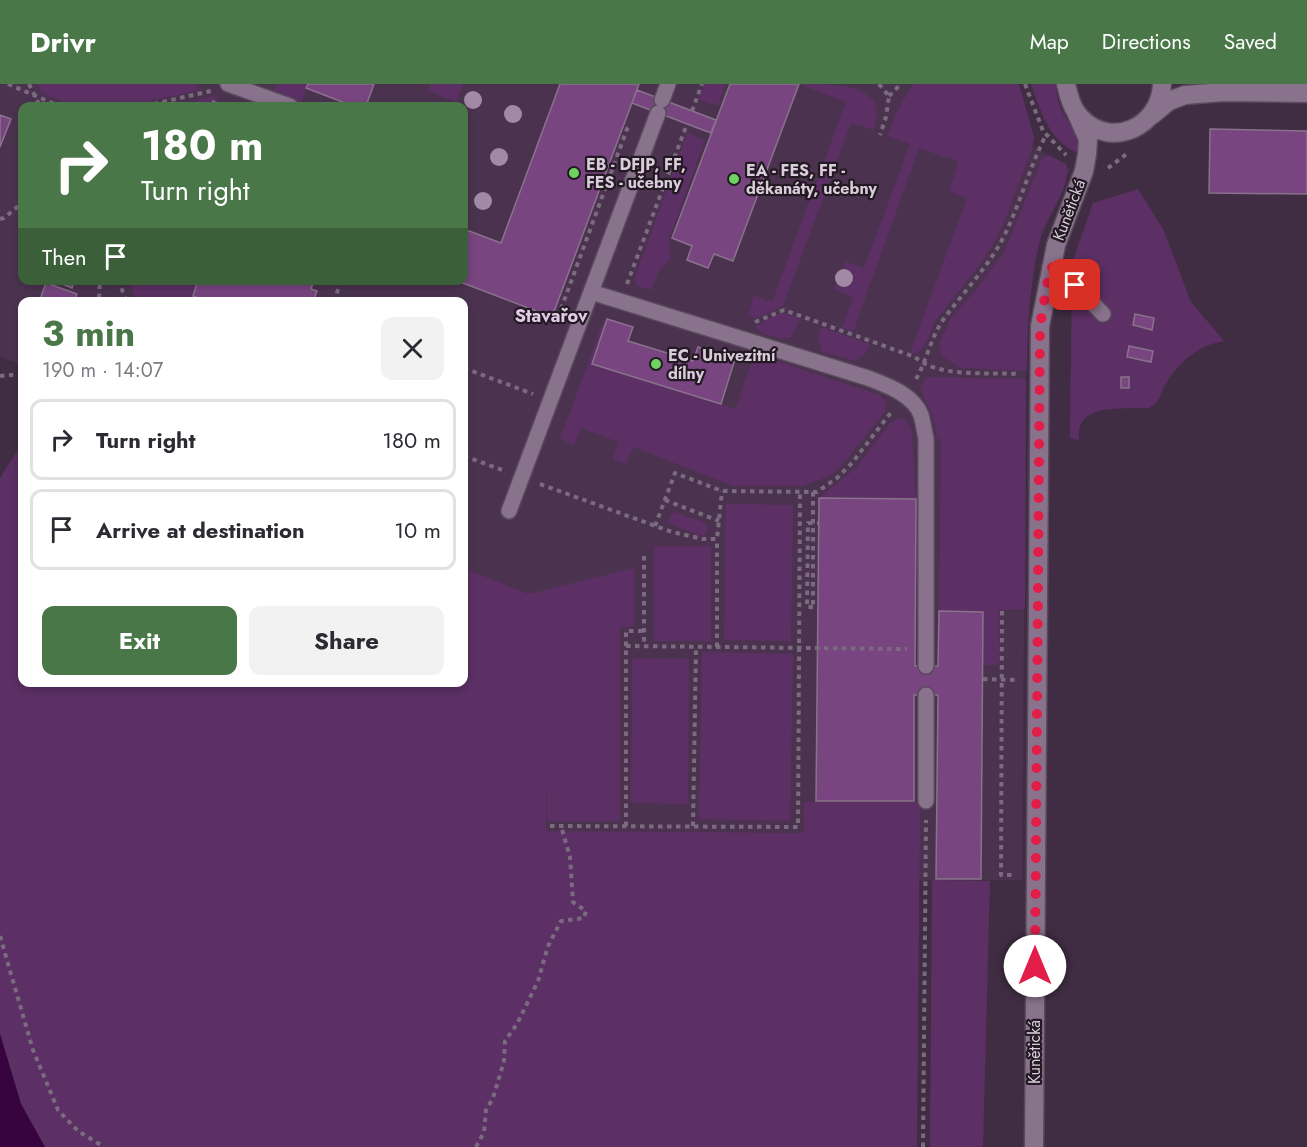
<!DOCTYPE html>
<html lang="en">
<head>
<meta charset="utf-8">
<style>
	body { margin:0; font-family:Jost,sans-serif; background:#f2f2f3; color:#2b2b33; height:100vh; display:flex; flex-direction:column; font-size:22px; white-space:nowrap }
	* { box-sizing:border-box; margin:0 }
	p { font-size:20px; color:#7c7c81 }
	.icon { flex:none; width:33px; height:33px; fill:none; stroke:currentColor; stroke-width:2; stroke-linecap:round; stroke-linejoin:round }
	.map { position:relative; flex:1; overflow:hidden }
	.panel { position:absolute; left:18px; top:213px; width:450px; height:390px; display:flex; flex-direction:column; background:#fff; border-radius:12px; box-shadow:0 3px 9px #0003 }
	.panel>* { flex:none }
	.banner { position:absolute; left:18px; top:18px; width:450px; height:183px; border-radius:12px; box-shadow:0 3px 9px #0003; background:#497748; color:#fff; overflow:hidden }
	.pin { position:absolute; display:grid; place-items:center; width:51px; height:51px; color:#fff; margin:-26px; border-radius:12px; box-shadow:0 3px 9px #0006 }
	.me { position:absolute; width:66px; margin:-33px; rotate:0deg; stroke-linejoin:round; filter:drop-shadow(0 0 4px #0008) }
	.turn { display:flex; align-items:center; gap:21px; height:126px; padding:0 24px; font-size:27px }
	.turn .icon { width:78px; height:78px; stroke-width:2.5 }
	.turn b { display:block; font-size:42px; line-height:51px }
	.then { display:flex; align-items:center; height:57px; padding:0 24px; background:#0003; gap:12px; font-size:22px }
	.round { display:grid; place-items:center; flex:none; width:63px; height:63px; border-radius:12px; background:#f2f2f3 }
	.headline { display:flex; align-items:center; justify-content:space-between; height:102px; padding:0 24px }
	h1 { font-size:36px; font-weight:700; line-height:45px; color:#497748 }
	.cta { display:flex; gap:12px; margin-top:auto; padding:12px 24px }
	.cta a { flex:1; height:69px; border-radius:12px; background:#497748; color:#fff; font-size:24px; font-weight:700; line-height:69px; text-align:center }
	.cta a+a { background:#f2f2f3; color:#2b2b33 }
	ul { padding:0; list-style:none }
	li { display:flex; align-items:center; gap:18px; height:81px; margin:0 12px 9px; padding:0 12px; border:3px solid #e1e1e2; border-radius:12px }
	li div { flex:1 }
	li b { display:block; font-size:22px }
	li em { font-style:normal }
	header { display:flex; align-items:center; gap:36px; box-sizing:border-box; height:84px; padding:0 30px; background:#497748; color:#fff }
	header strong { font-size:28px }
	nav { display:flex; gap:33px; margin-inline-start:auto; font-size:21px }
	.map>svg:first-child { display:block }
	.built { fill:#4b334f; fill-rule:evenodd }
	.green { fill:#5c3064 }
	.water { fill:#37043f }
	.building { fill:#784581; stroke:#89738c; stroke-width:1.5 }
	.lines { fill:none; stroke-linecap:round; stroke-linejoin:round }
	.lane-casing { stroke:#59495c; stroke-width:18 }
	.street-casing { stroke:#59495c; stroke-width:21 }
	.path { stroke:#7b6b7e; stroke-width:4; stroke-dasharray:4.5 4.5; stroke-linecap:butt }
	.lane { stroke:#89728c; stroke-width:15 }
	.street { stroke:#89728c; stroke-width:18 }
	.path-bridge { stroke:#7b6b7e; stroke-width:4; stroke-dasharray:4.5 4.5; stroke-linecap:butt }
	.tree { fill:#a289a6 }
	.route { stroke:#e11d48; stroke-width:10; stroke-dasharray:0 18 }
	.poi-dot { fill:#6ed361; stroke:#221923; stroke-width:2 }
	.labels { text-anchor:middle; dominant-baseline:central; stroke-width:4.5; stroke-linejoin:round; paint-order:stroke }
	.poi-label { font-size:16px; font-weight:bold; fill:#dacddb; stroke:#221923; text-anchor:start }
	.street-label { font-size:16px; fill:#dacddb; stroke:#221923 }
	.neighbourhood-label { font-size:18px; font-weight:bold; fill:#e3cbe7; stroke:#221923 }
</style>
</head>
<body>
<header>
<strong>Drivr</strong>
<nav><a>Map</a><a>Directions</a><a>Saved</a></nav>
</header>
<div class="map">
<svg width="1307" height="1063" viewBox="0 0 1307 1063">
	<rect width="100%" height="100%" fill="#402d43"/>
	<path class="built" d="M0,0H999L1027,58L1070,85L1040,149L1026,241L1022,796L657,799L546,774L529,510L464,484V218H22V281L0,273ZM22,22H464V196H22Z"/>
	<path class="green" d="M38,0H194L196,1L198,6L129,22H72L42,9Z
		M277,0H308L301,19L273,8Z
		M431,0H463L456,18L428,7Z
		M705,0H725L718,22L699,16Z
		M799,0C837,0 892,0 873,46L851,39L783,222L757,234L748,231L754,212L772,218L846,18Z
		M913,0H1019L1034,53L1032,64L1007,131L998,152L981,179L935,237L924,262L917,270L910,269L967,114L949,107L959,78L919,64L853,248L842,244L853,213L834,205L845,177L864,184L910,60L888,52L896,29Z
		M1031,0H1056C1056,28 1071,37 1081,60L1077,69C1048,55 1041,28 1031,0Z
		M213,12L217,14L211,22H186V19Z
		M687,49L705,56L669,155L671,175L659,186L652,206L638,202L634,197L635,193Z
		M1049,71L1066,80C1072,102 1047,133 1041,153C1030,191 1027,247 1027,287L960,284L941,271L939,260L950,236L976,206L1005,167L1040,80L1042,75Z
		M1138,105L1163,145L1191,218L1224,257C1198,261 1178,279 1165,301C1160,311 1159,319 1149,324C1124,326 1074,317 1079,357L1070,353L1072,179L1093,119Z
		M128,197H198L193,212L208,217H137Z
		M782,228L800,235C794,251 791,259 772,252C765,250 759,248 755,243Z
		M607,235L593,280L736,325L752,275L761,272L880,311L887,319L885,328L841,382L829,392L802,402H734L633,363L626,380L613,375L619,358L581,344L574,361L560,355L601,244Z
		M821,243L870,260L866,269L855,277L822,268L818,253Z
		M928,293L1026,295L1025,525L999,526V581H983V528L939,527L941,355H937C936,347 935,339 932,331C928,318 913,305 928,293Z
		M900,334L906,336L912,347L916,415L819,414L856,384L891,338Z
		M22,359V598H464V484L529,510L634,484V542L620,543V737H547V647L546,747L804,749V718H920L917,1063H45L21,1020L0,950V394Z
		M726,420L793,421L791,557L724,556Z
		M673,428L706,439L708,443L706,450L702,452L667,439Z
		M654,462H711V557H654Z
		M702,568L793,570L790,737L699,735Z
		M632,574L689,575L688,720L631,719Z
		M932,796L990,797L983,1063H930Z"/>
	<path class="water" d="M0,950L21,1020L45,1063H0Z"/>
	<path class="building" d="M308,0H374L366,22H353L306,4Z
		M560,0H639L552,233L455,196H464V145L501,159Z
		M730,0H799L733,177L714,170L708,184L687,176L692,162L672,154Z
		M637,6L716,36L711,49L632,19Z
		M213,17L215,18L229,22H211Z
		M0,31L11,35L0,63Z
		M1210,45L1307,47V110L1209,109Z
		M53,196H74L72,204Z
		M198,196H314L311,205L317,207L313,218H208L193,212Z
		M46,199L77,210L74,218H39Z
		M1135,230L1154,234L1152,246L1133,241Z
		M607,235L633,243L628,257L693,277L698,263L735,275L721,320L592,280Z
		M1129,262L1153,267L1151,278L1127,273Z
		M1121,293H1129V304H1121Z
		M819,414L916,415L915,582H938L939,527L983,528L981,795H936L938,611H914V717H816Z"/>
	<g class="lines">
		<defs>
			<path id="lane" d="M228,0L290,22
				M662,16L668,0
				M1050,183L1061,186L1103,230
				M591,208L868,294C886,301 913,310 921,331C923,338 924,346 926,354V582
				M509,427L658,29
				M926,611V717"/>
			<path id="street" d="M1066,0C1069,13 1072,25 1081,34C1112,66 1161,42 1162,0
				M1152,31L1169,17L1185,11L1223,8L1307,9
				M1034,1063L1040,242L1056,161L1084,87L1087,70L1088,55L1075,26"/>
		</defs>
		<use href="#lane" class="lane-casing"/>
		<use href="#street" class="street-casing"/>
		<path class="path" d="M8,0L59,22
			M29,0L40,22
			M879,0L889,12L886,33L880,51
			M1025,0L1043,47L1066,71
			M889,12L901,0
			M145,22L211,7
			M692,27L702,0
			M1108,84L1128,69
			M0,135L4,134L22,119
			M118,196L127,218
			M347,196L349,197
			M627,200L687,40
			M99,214L100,196
			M334,218L341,196
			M561,225L627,45L630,42
			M755,238L784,226L915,273C938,294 987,288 1018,290
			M464,284L533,310
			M0,292L22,290
			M916,295C927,276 931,253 943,236C963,208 987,185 1003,154C1020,121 1029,84 1046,51
			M464,372L505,387
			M540,400L672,448L703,455H717L722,407
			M813,408V523
			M665,416L719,437
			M655,442L675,389L722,407L817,408L837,394L852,379L892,327
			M644,472V562
			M1002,527L1001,791H1015
			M626,562L907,565
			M717,563V455
			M983,595L1018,596
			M550,742L798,743L800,408
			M626,742V547H644
			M693,742L696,563
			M0,852L33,966L58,1026L78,1047L104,1063
			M476,1063L484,1048L486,1026L493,1014L504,977L505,957L517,940L538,897L548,862L561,837L584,834L586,827L573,818L570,773L561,742
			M923,1063L926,736"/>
		<use href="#lane" class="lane"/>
		<use href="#street" class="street"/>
		<path class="path-bridge" d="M813,523H807L808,439H818"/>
	</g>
	<g class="tree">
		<circle cx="473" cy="16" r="9"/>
		<circle cx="513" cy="30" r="9"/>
		<circle cx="499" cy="73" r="9"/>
		<circle cx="483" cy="117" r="9"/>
		<circle cx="844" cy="194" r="9"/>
	</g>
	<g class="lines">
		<path class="route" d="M1035,882L1040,242L1050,183L1061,186L1075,201"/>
	</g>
	<g class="poi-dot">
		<circle cx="574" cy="89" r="6"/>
		<circle cx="734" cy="95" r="6"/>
		<circle cx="656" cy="280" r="6"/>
	</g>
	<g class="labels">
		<g class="poi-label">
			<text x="586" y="80">EB - DFJP, FF,<tspan x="586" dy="18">FES - učebny</tspan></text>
			<text x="746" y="86">EA - FES, FF -<tspan x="746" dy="18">děkanáty, učebny</tspan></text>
			<text x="668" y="271">EC - Univezitní<tspan x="668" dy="18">dílny</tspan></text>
		</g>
		<g class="street-label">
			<text transform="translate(1069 126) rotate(-69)">Kunětická</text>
			<text transform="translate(1034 968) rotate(-90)">Kunětická</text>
		</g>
		<g class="neighbourhood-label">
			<text x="551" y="232">Stavařov</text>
		</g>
	</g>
</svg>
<div class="pin" style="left:1075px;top:201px;background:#d93025"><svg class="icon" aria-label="arrive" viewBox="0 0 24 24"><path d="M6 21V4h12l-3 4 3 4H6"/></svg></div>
<svg class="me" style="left:1035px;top:882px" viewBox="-20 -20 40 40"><circle r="19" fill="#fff"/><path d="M0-13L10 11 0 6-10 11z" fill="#e11d48"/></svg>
<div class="banner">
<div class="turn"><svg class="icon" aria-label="right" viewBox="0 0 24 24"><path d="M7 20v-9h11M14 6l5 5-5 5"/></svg><div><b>180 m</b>Turn right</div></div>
<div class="then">Then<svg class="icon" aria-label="arrive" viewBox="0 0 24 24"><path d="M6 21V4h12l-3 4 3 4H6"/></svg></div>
</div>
<section class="panel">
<div class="headline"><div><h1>3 min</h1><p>190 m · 14:07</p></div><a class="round"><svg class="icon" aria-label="close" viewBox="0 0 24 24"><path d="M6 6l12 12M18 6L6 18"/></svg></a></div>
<ul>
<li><svg class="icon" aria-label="right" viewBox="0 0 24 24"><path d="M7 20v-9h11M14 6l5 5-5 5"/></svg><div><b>Turn right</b></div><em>180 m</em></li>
<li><svg class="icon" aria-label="arrive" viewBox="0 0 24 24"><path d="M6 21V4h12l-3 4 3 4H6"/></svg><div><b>Arrive at destination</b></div><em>10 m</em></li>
</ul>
<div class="cta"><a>Exit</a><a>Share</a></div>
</section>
</div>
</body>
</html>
